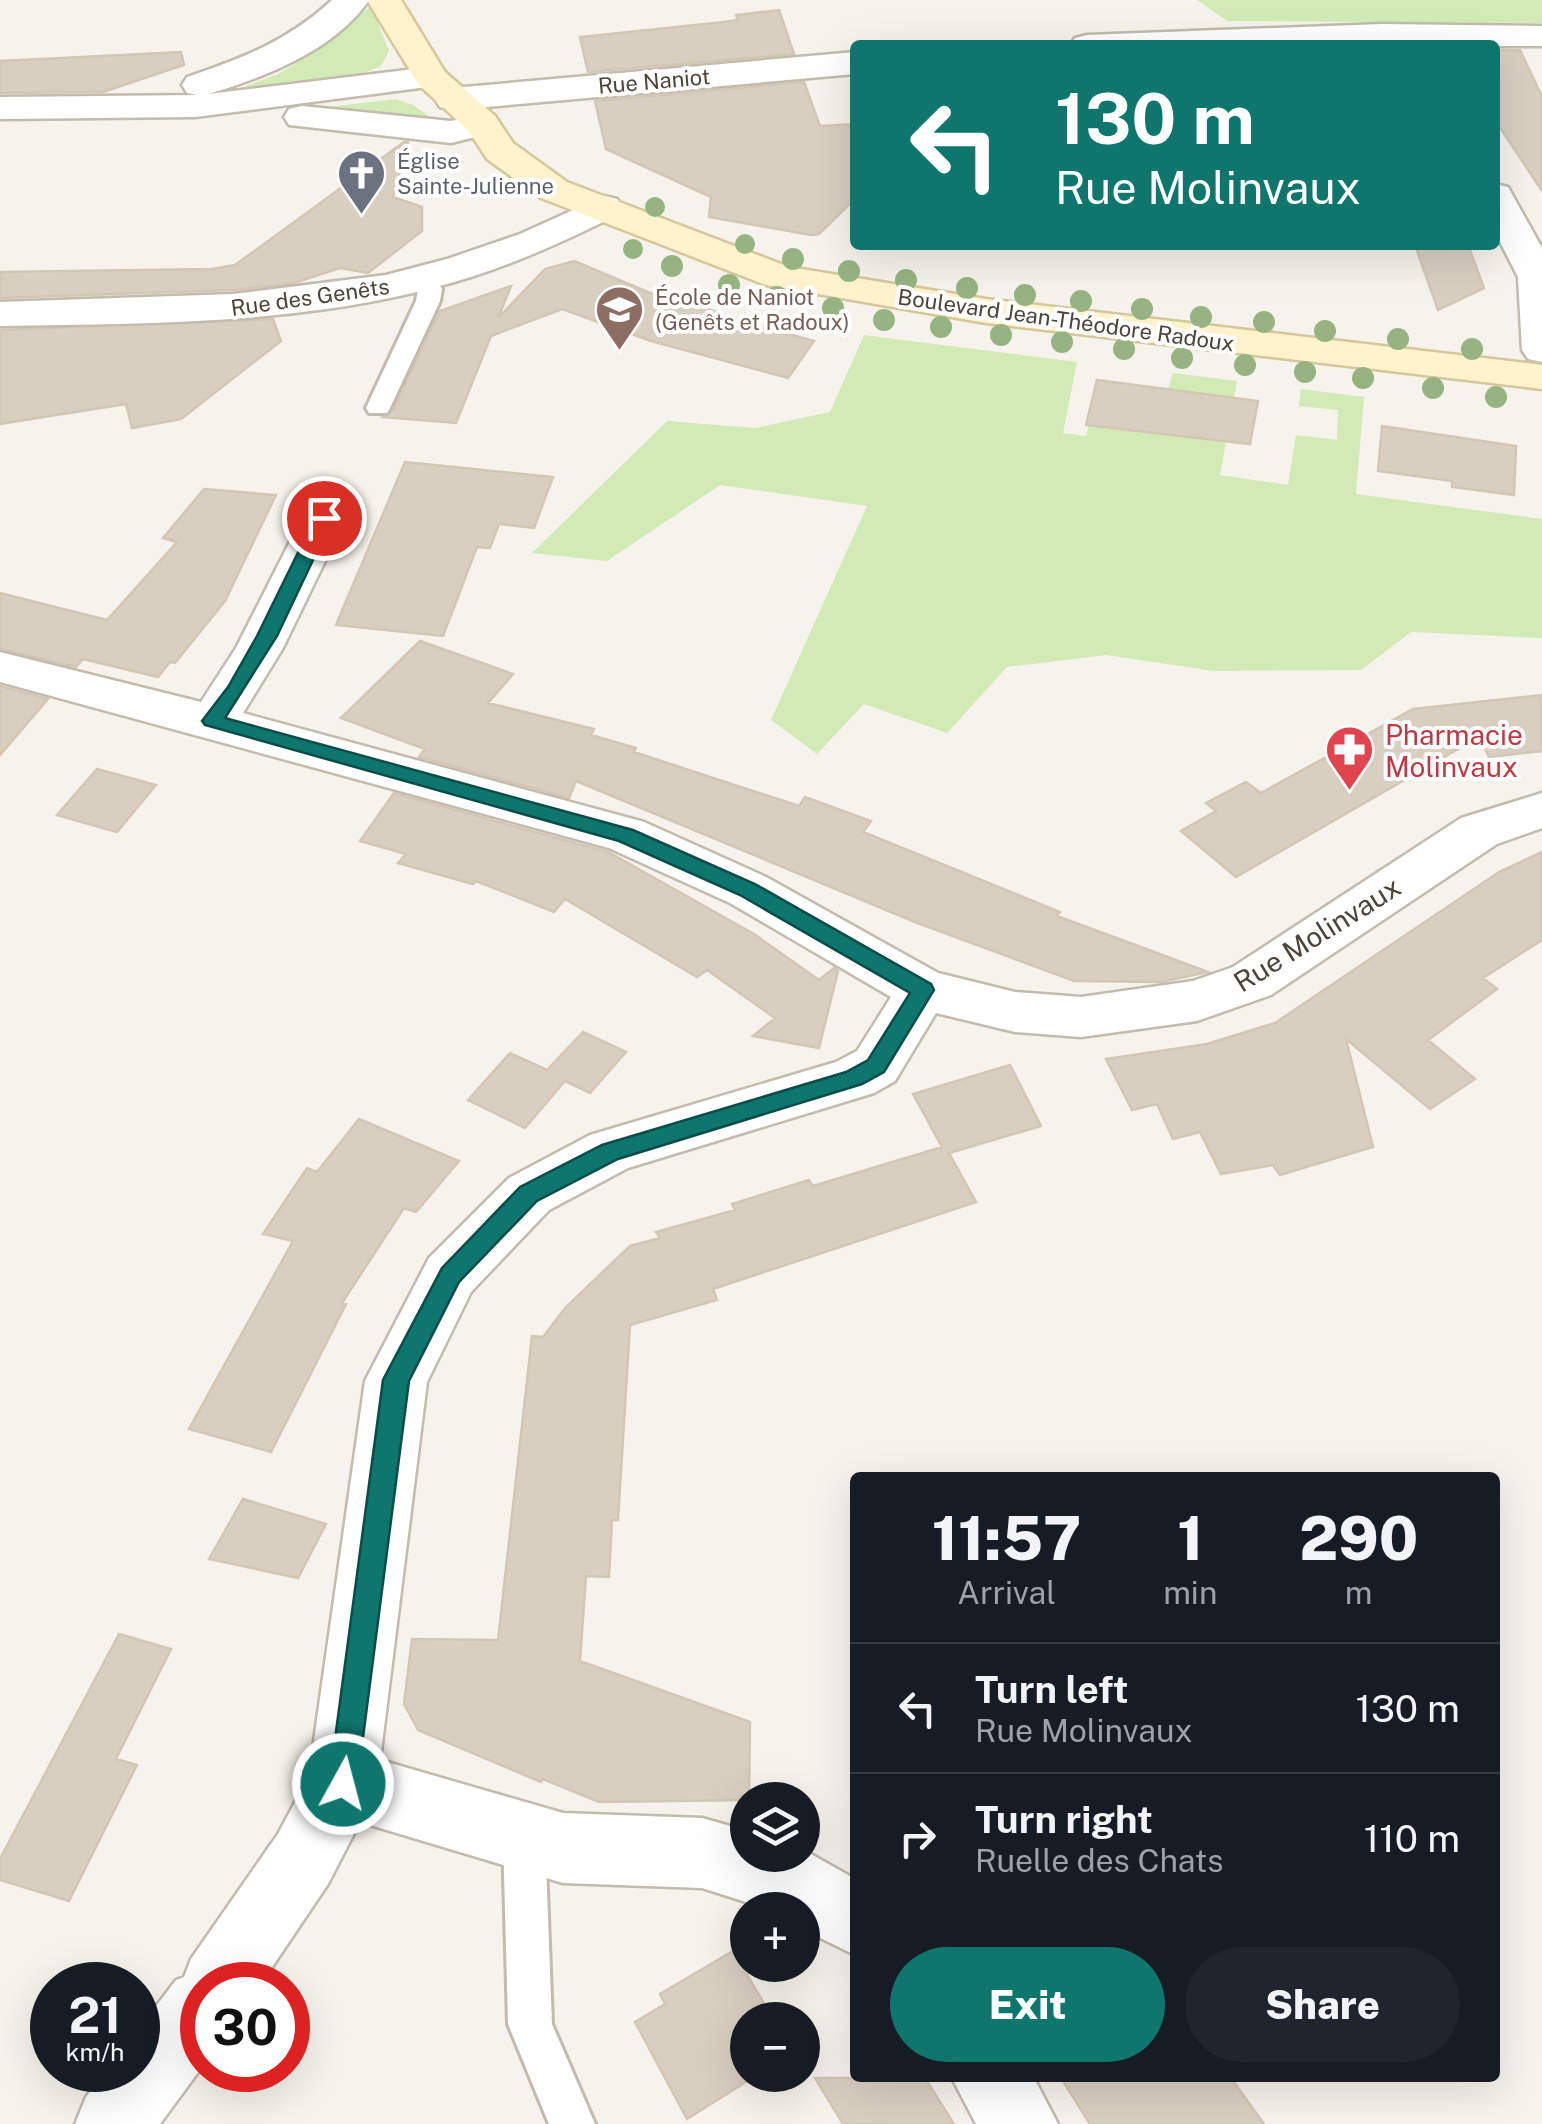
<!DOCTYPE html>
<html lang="en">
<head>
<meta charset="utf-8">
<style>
	body { margin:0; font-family:"Public Sans",sans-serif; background:#20242c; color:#f1f3f6; height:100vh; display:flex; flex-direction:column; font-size:38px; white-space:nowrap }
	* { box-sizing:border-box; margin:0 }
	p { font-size:32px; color:#9ea1a6 }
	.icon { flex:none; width:55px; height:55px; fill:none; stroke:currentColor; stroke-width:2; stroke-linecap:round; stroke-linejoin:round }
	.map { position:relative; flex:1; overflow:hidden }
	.panel { position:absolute; left:850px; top:1472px; width:650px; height:610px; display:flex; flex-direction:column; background:#171b24; border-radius:10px; box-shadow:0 10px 40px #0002 }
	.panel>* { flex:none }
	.hud { position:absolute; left:850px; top:40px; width:650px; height:210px; border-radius:10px; box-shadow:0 10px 40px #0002; background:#0f766e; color:#fff; overflow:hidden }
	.tools { position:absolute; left:730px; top:1782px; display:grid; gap:20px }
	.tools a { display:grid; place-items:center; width:90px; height:90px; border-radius:50%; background:#171b24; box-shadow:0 10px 40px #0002; font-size:50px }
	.speed { position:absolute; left:30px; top:1962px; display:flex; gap:20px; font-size:50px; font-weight:700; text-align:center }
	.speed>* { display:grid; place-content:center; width:130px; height:130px; border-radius:50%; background:#171b24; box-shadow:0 10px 40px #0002; line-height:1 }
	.speed small { font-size:25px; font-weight:400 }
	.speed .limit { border:15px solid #d22; background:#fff; color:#111 }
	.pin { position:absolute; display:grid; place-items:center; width:85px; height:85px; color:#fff; margin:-42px; border:5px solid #fff; border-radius:50%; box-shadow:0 2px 10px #0007 }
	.me { position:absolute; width:110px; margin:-55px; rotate:7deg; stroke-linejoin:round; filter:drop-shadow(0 0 8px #0008) }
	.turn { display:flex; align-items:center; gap:35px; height:210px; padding:0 40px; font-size:45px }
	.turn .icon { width:130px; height:130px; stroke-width:2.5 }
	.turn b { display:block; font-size:70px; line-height:85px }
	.eta { display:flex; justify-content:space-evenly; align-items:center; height:170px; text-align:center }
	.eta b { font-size:60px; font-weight:800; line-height:70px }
	.action { display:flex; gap:20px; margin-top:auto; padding:20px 40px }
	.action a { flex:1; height:115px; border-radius:60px; background:#0f766e; color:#fff; font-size:40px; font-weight:800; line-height:115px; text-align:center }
	.action a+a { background:#20242c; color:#f1f3f6 }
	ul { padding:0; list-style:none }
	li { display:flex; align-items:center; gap:30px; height:130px; padding:0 40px; border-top:2px solid #363941 }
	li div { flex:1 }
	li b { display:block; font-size:38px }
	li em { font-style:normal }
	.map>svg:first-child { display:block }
	.green { fill:#d2eab5 }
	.building { fill:#d8cfc1; stroke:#d3c7b4; stroke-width:2.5 }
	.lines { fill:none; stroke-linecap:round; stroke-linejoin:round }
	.lane-casing { stroke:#c2bbae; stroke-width:6 }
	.street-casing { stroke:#c2bbae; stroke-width:5 }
	.secondary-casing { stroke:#d6c79b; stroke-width:5 }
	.lane { fill:#fff; fill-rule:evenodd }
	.street { fill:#fff; fill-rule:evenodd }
	.secondary { fill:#fff3cd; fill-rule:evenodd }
	.tree { fill:#97b381 }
	.route { fill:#0f766e; stroke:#0a4d48; stroke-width:2.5 }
	.labels { text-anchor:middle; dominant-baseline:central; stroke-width:8; stroke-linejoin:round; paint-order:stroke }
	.far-street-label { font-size:22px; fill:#4b4439; stroke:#fff }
	.far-worship-label { font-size:22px; fill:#5b616d; stroke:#fff; text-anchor:start }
	.far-education-label { font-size:22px; fill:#785e54; stroke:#fff; text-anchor:start }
	.health-label { font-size:28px; fill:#be3a42; stroke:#fff; text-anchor:start }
	.street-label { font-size:28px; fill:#4b4439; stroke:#fff }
</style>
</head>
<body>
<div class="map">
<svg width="1542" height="2124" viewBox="0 0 1542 2124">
	<rect width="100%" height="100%" fill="#f6f3ec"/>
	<path class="green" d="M1197,0H1542V23L1227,21Z
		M371,6L389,51L381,66L357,76L247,90L246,86L278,74L316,52Z
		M395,99L413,105L433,119L304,110Z
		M864,335L1077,362L1063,433L1086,436L1091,418L1201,438L1207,394L1168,389L1173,373L1237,381L1220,475L1288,485L1296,435L1337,440L1338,410L1299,406L1301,389L1364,397L1356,494L1542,519V638L1411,632L1361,670L1214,671L1106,655L1007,667L947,733L864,704L817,754L771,720L867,506L720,485L607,561L532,553L667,421L755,428L830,412Z"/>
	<path class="building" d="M779,10L794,54L588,72L580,37L724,22L738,20L736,15Z
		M1495,50H1520L1542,97V191L1495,120Z
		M181,52L184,65L103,92L0,93V61Z
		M804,82L820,126L855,124V199L819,234L811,235L709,217L711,197L606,149L595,101Z
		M404,142H408L393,197L422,207V231L368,273L340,268L294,283L233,290L0,298V272L212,269L235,265Z
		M1415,245H1468L1484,288L1438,310Z
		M574,261L655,295L661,291L737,320L814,341L788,378L651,341L562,309L491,336L456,423L383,417L393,410L440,311L511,286L498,318L545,269Z
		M273,319L281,341L181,419L132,428L126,404L0,424V330Z
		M1097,380L1258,401L1250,444L1086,425Z
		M1382,426L1516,446L1514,495L1452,487V481L1378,471Z
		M405,462L553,477L534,528L499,524L490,548L477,547L443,636L336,625Z
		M204,489L276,495L225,601L175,663L170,662L158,677L83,659L76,667L0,649V593L107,620L177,542L163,538Z
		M420,641L513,674L488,703L594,729L591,735L636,748L634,752L799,806L805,797L871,821L863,832L1060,912L1057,916L1208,972L1161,982L1074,981L915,922L576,781L569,798L419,757L425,749L341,718Z
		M0,686L48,699L0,755Z
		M1542,695V751L1489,757L1479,737L1236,877L1181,831L1216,811L1206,803L1246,782L1261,793L1413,709Z
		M97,769L156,785L117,832L57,815Z
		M394,793L608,852L754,934L819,980L834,968L838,971L819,1048L753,1036L775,1018L707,970L697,977L565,899L554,912L476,881L473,884L398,863L406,854L360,841Z
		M1542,852V940L1483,978L1497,989L1428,1040L1475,1079L1430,1109L1346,1039L1373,1147L1280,1175L1273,1165L1221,1174L1200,1132L1173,1139L1157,1104L1132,1110L1106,1059L1207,1044L1275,1023L1499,872Z
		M583,1032L626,1052L590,1093L565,1081L525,1128L468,1100L510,1053L547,1070Z
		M1010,1065L1041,1126L949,1153L976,1202L713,1289L717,1300L630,1325L618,1520H612L609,1577L586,1576L580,1661L750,1722L749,1800L599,1802L543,1779L541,1782L418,1730L404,1704L412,1639L498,1640L532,1336L543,1337L565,1308L630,1246L660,1238L656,1232L735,1210L732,1204L809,1180L813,1186L942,1147L913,1094Z
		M359,1119L459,1161L416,1212L404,1208L342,1303L346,1304L271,1452L189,1429L293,1241L263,1234L307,1168L317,1172Z
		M243,1499L326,1524L298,1578L209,1559Z
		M119,1634L171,1649L116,1759L137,1765L69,1901L0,1880V1859Z
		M733,1951L774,2020H748V2075H757L687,2119L635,2022L665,2004L660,1994Z
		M815,2078H925L954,2124H843Z
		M1061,2078H1231L1264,2124H1090Z"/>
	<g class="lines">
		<defs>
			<path id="lane" d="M425,273L433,275L442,289L440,301L390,408L387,413H369L366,408L416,301L418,289L413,280Z
				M524,1816L539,1822L545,1836L552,2024L595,2124H549L508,2024L503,1836L509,1822Z"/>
			<path id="street" d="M332,0H369C334,51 265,77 208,94L431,67L443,71L449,78L443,85L195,117L0,119V97L197,95L187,93L182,85L187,77C243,58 288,41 332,0Z
				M1382,24L1542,26V46L1070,45L1075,38L1087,35Z
				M855,52V74L453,110L440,107L435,99L440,91L453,88Z
				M302,106L451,121L482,113L495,116L500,124L495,132L451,143L289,125L284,117L289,109Z
				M1495,184L1508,187L1542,248V362L1528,359L1522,350L1518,277L1495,232Z
				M604,196L617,199L623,207L617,215C571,238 526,259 477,275C324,325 159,323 0,326V302L233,294L386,275L447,259L520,234Z
				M324,504L340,508L346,518L283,648L243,713L644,822L766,877L938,973L1015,992L1081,997L1193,981L1233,967L1461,818L1542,793V828L1497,844L1271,995L1197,1021L1081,1037L1015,1032L936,1013L895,1081L874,1093L628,1168L549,1210L471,1292L427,1382L380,1760L563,1813L702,1818L748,1831V1855H802V1849L855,1879V1955L802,1929V1910H771L702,1888L563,1883L360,1822L328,1884L260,1985H202V2067L160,2124H75L86,2097L107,2070H138V2030L176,1980L184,1977L191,1959L278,1834L309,1776L365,1381L429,1258L509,1178L590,1135L836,1062L857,1051L891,997L730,903L609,848L0,682V652L201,702L236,648L302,518L308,508Z
				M952,2078H1034L1058,2124H976Z"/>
			<path id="secondary" d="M367,0H401L445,72L495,116L513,143L567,182L789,267L986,299L1542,365V389L986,323L766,285L541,198L487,159L469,131L419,85Z"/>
		</defs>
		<use href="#lane" class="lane-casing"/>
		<use href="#street" class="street-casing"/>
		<use href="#secondary" class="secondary-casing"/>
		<use href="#lane" class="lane"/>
		<use href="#street" class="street"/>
		<use href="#secondary" class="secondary"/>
	</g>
	<g class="tree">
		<circle cx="655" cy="207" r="10"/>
		<circle cx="745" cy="244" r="10"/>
		<circle cx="633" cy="249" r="10"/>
		<circle cx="793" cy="259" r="11"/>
		<circle cx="672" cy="266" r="11"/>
		<circle cx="849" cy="271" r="11"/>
		<circle cx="906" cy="280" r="11"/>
		<circle cx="729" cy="285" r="11"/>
		<circle cx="967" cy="288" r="11"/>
		<circle cx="1025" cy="295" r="11"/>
		<circle cx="777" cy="297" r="11"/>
		<circle cx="1081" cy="301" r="11"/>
		<circle cx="833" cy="308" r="11"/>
		<circle cx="1142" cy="309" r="11"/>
		<circle cx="1201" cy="317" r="11"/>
		<circle cx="884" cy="320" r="11"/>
		<circle cx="1264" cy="322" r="11"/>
		<circle cx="941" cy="327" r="11"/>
		<circle cx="1325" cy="331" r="11"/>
		<circle cx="1001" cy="335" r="11"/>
		<circle cx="1398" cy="339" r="11"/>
		<circle cx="1062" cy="342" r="11"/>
		<circle cx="1124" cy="349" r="11"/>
		<circle cx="1472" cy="349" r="11"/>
		<circle cx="1182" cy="358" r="11"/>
		<circle cx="1245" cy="365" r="11"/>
		<circle cx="1305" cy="372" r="11"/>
		<circle cx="1363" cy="378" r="11"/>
		<circle cx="1433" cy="388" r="11"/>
		<circle cx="1496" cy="397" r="11"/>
	</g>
	<path class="route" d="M324,512L333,518L277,636L225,718L633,830L755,884L931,984L934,990L884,1072L862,1084L618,1159L537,1201L459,1282L409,1381L357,1784L353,1793L343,1797L333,1793L329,1784L383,1380L442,1268L520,1187L602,1145L846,1072L868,1060L910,993L740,895L619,841L205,725L202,721L228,687L257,636L315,518Z"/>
	<defs>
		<symbol id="church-pin" viewBox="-11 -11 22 30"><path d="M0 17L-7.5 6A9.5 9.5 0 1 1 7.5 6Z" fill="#6b7280" stroke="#fff"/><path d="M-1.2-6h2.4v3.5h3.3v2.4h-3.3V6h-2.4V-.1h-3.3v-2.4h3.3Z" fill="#fff"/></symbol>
		<symbol id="school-pin" viewBox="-11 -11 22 30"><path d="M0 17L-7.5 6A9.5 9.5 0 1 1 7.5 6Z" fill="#8d6e63" stroke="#fff"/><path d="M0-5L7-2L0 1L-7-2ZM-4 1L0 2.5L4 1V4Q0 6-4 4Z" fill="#fff"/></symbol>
		<symbol id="pharmacy-pin" viewBox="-11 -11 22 30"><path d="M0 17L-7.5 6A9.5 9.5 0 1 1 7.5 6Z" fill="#e0444e" stroke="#fff"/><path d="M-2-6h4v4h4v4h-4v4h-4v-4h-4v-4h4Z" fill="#fff"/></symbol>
	</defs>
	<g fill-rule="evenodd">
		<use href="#church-pin" x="334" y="146" width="55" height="75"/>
		<use href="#school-pin" x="592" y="282" width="55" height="75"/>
		<use href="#pharmacy-pin" x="1322" y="722" width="55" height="75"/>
	</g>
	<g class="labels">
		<g class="far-street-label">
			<text transform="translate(654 81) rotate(-5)">Rue Naniot</text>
			<text transform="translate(310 297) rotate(-8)">Rue des Genêts</text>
			<text transform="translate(1066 320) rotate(8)">Boulevard Jean-Théodore Radoux</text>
		</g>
		<g class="far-worship-label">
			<text x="397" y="161">Église<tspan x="397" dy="25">Sainte-Julienne</tspan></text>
		</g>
		<g class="far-education-label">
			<text x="655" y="297">École de Naniot<tspan x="655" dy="25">(Genêts et Radoux)</tspan></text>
		</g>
		<g class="health-label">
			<text x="1385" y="734">Pharmacie<tspan x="1385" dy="32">Molinvaux</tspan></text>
		</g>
		<g class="street-label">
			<text transform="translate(1317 934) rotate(-32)">Rue Molinvaux</text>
		</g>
	</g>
</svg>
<div class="tools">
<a><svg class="icon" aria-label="layers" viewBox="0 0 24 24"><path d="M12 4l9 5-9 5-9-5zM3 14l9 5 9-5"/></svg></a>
<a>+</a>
<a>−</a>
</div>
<div class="speed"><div>21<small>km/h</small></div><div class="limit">30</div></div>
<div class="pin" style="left:324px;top:518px;background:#d93025"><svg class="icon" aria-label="arrive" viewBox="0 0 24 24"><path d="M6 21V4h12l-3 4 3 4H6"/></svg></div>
<svg class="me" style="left:343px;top:1784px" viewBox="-20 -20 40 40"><circle r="17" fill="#0f766e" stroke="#fff" stroke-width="3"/><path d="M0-11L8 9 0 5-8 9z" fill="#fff"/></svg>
<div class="hud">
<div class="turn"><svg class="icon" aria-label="left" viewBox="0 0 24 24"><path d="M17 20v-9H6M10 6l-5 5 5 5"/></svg><div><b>130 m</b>Rue Molinvaux</div></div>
</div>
<section class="panel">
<div class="eta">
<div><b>11:57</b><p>Arrival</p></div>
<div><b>1</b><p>min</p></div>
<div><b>290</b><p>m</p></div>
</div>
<ul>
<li><svg class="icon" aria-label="left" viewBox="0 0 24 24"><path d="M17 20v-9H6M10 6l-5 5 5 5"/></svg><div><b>Turn left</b><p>Rue Molinvaux</p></div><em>130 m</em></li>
<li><svg class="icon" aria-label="right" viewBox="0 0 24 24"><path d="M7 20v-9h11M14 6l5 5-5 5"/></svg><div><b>Turn right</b><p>Ruelle des Chats</p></div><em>110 m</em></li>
</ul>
<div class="action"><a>Exit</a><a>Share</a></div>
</section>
</div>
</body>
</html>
